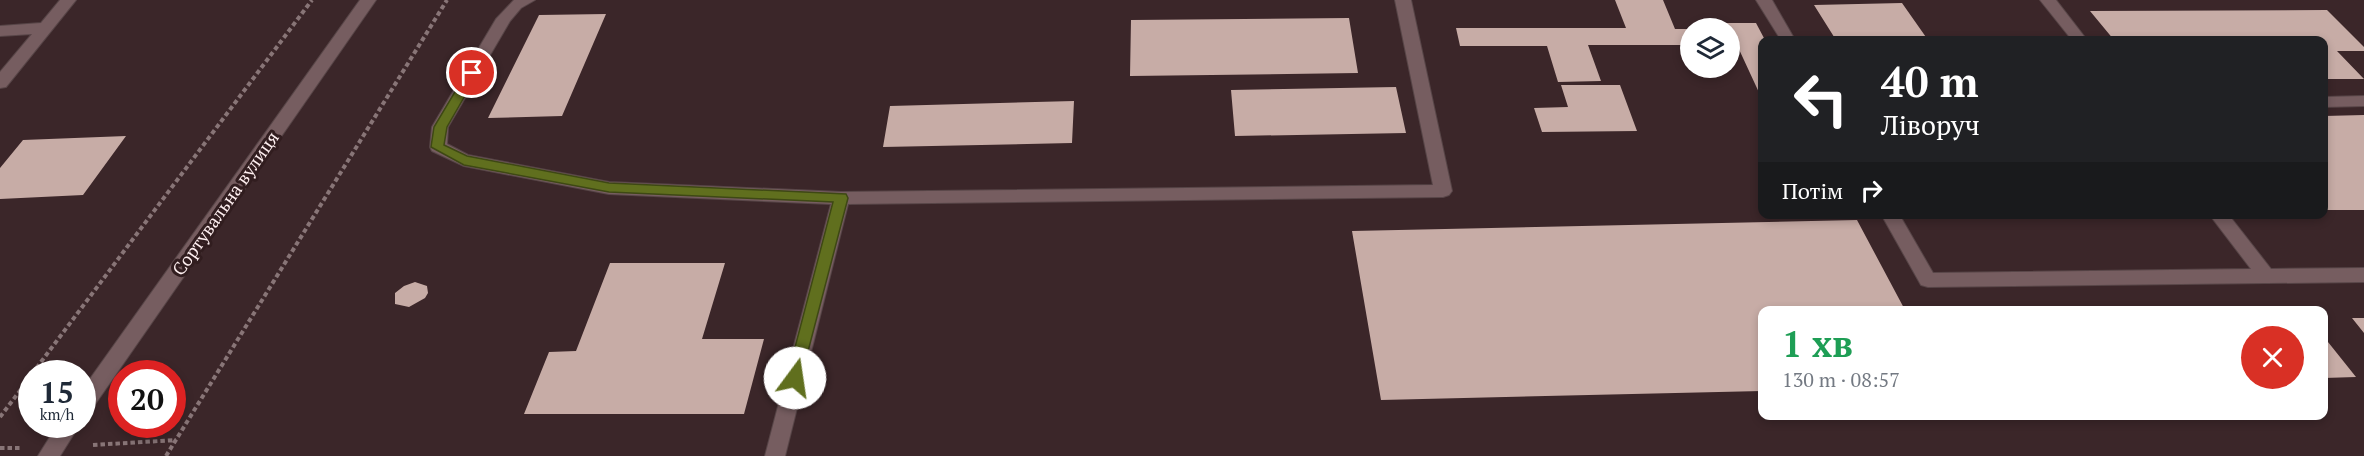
<!DOCTYPE html>
<html lang="uk">
<head>
<meta charset="utf-8">
<style>
	body { margin:0; font-family:"PT Serif",serif; background:#f6f6f7; color:#1f2937; height:100vh; display:flex; flex-direction:column; font-size:22px; white-space:nowrap }
	* { box-sizing:border-box; margin:0 }
	p { font-size:20px; color:#747a83 }
	.icon { flex:none; width:33px; height:33px; fill:none; stroke:currentColor; stroke-width:2; stroke-linecap:round; stroke-linejoin:round }
	.map { position:relative; flex:1; overflow:hidden }
	.sheet { position:absolute; left:1758px; top:306px; width:570px; height:114px; display:flex; flex-direction:column; background:#fff; border-radius:12px; box-shadow:0 3px 9px #0003 }
	.sheet>* { flex:none }
	.guide { position:absolute; left:1758px; top:36px; width:570px; height:183px; border-radius:12px; box-shadow:0 3px 9px #0003; background:#202124; color:#fff; overflow:hidden }
	.buttons { position:absolute; left:1680px; top:18px; display:grid; gap:12px }
	.buttons a { display:grid; place-items:center; width:60px; height:60px; border-radius:50%; background:#fff; box-shadow:0 3px 9px #0003; font-size:30px }
	.speed { position:absolute; left:18px; top:360px; display:flex; gap:12px; font-size:30px; font-weight:700; text-align:center }
	.speed>* { display:grid; place-content:center; width:78px; height:78px; border-radius:50%; background:#fff; box-shadow:0 3px 9px #0003; line-height:1 }
	.speed small { font-size:15px; font-weight:400 }
	.speed .limit { border:9px solid #d22; background:#fff; color:#111 }
	.pin { position:absolute; display:grid; place-items:center; width:51px; height:51px; color:#fff; margin:-26px; border:3px solid #fff; border-radius:50%; box-shadow:0 2px 6px #0007 }
	.me { position:absolute; width:66px; margin:-33px; rotate:14deg; stroke-linejoin:round; filter:drop-shadow(0 0 4px #0008) }
	.turn { display:flex; align-items:center; gap:21px; height:126px; padding:0 24px; font-size:27px }
	.turn .icon { width:78px; height:78px; stroke-width:2.5 }
	.turn b { display:block; font-size:42px; line-height:51px }
	.then { display:flex; align-items:center; height:57px; padding:0 24px; background:#0003; gap:12px; font-size:22px }
	.round { display:grid; place-items:center; flex:none; width:63px; height:63px; border-radius:32px; background:#f6f6f7 }
	.summary { display:flex; align-items:center; justify-content:space-between; height:102px; padding:0 24px }
	h1 { font-size:36px; font-weight:700; line-height:45px; color:#1e9e55 }
	.map>svg:first-child { display:block }
	.building { fill:#c7aca6 }
	.lines { fill:none; stroke-linecap:round; stroke-linejoin:round }
	.minor-casing { stroke:#574547; stroke-width:2 }
	.path { stroke:#887577; stroke-width:4; stroke-dasharray:4.5 3; stroke-linecap:butt }
	.minor { fill:#765d60; fill-rule:evenodd }
	.route { fill:#606f1e; stroke:#3e4814; stroke-width:1.5 }
	.labels { text-anchor:middle; dominant-baseline:central; stroke-width:6; stroke-linejoin:round; paint-order:stroke }
	.street-label { font-size:18px; fill:#feeff0; stroke:#311d1f }
</style>
</head>
<body>
<div class="map">
<svg width="2364" height="456" viewBox="0 0 2364 456">
	<rect width="100%" height="100%" fill="#3b2629"/>
	<path class="building" d="M1615,0H1663L1675,29H1690V45H1588L1601,81L1558,82L1547,46H1460L1456,28H1626Z
		M1902,3L1928,40H1836L1814,5Z
		M2327,10L2364,47V51H2337L2364,79H2324V40H2114L2090,11Z
		M606,14L562,116L488,118L539,15Z
		M1349,18L1358,73L1130,76L1131,20Z
		M1725,23H1756L1765,40H1762V99L1737,45H1730V28Z
		M1561,85H1620L1637,131L1542,132L1534,108L1568,107Z
		M1396,87L1406,133L1235,136L1231,90Z
		M1074,101L1072,143L883,147L890,106Z
		M2364,115V210H2324V116Z
		M126,136L83,195L0,199V168L23,140Z
		M1857,220L1905,310H1762V391L1381,400L1352,231Z
		M610,263H725L702,339H764L744,414H524L549,352L576,351Z
		M415,282L427,286L428,293L425,298L409,307L395,304V293L404,286Z
		M2352,318H2364V333Z
		M2324,337L2356,377L2324,378Z"/>
	<g class="lines">
		<defs>
			<path id="minor" d="M60,0H76L6,87L0,88V72L32,34L0,36V26L41,23Z
				M360,0H376L89,413L82,415V390Z
				M514,0H535L521,8L510,21L448,127L447,144L468,155L609,182L841,192L1433,185L1395,0H1411L1452,191L1449,195L1443,197L848,204L785,456H765L831,204L609,194L464,166L432,151L430,147L432,127L496,19Z
				M1756,0H1772L1795,40H1781Z
				M2040,0H2056L2087,40H2072Z
				M2364,96V106L2324,107V97Z
				M1881,214H1899L1933,273L2251,269L2209,214H2228L2271,269L2364,268V282L1928,287L1921,285Z
				M58,424H80L60,456H38Z"/>
		</defs>
		<use href="#minor" class="minor-casing"/>
		<path class="path" d="M32,374L312,0
			M0,417L32,375
			M93,445L176,440
			M0,448H20
			M166,456L447,0"/>
		<use href="#minor" class="minor"/>
	</g>
	<path class="route" d="M472,69L478,73L447,127L444,145L467,156L609,183L846,194L848,198L800,382L795,384L787,378L833,202L609,192L464,165L431,147L434,127L468,70Z"/>
	<g class="labels">
		<g class="street-label">
			<text transform="translate(225 203) rotate(-55)">Сортувальна вулиця</text>
		</g>
	</g>
</svg>
<div class="buttons">
<a><svg class="icon" aria-label="layers" viewBox="0 0 24 24"><path d="M12 4l9 5-9 5-9-5zM3 14l9 5 9-5"/></svg></a>
</div>
<div class="speed"><div>15<small>km/h</small></div><div class="limit">20</div></div>
<div class="pin" style="left:472px;top:73px;background:#d93025"><svg class="icon" aria-label="arrive" viewBox="0 0 24 24"><path d="M6 21V4h12l-3 4 3 4H6"/></svg></div>
<svg class="me" style="left:795px;top:378px" viewBox="-20 -20 40 40"><circle r="19" fill="#fff"/><path d="M0-13L10 11 0 6-10 11z" fill="#606f1e"/></svg>
<div class="guide">
<div class="turn"><svg class="icon" aria-label="left" viewBox="0 0 24 24"><path d="M17 20v-9H6M10 6l-5 5 5 5"/></svg><div><b>40 m</b>Ліворуч</div></div>
<div class="then">Потім<svg class="icon" aria-label="right" viewBox="0 0 24 24"><path d="M7 20v-9h11M14 6l5 5-5 5"/></svg></div>
</div>
<section class="sheet">
<div class="summary"><div><h1>1 хв</h1><p>130 m · 08:57</p></div><a class="round" style="background:#d93025;color:#fff"><svg class="icon" aria-label="close" viewBox="0 0 24 24"><path d="M6 6l12 12M18 6L6 18"/></svg></a></div>
</section>
</div>
</body>
</html>
